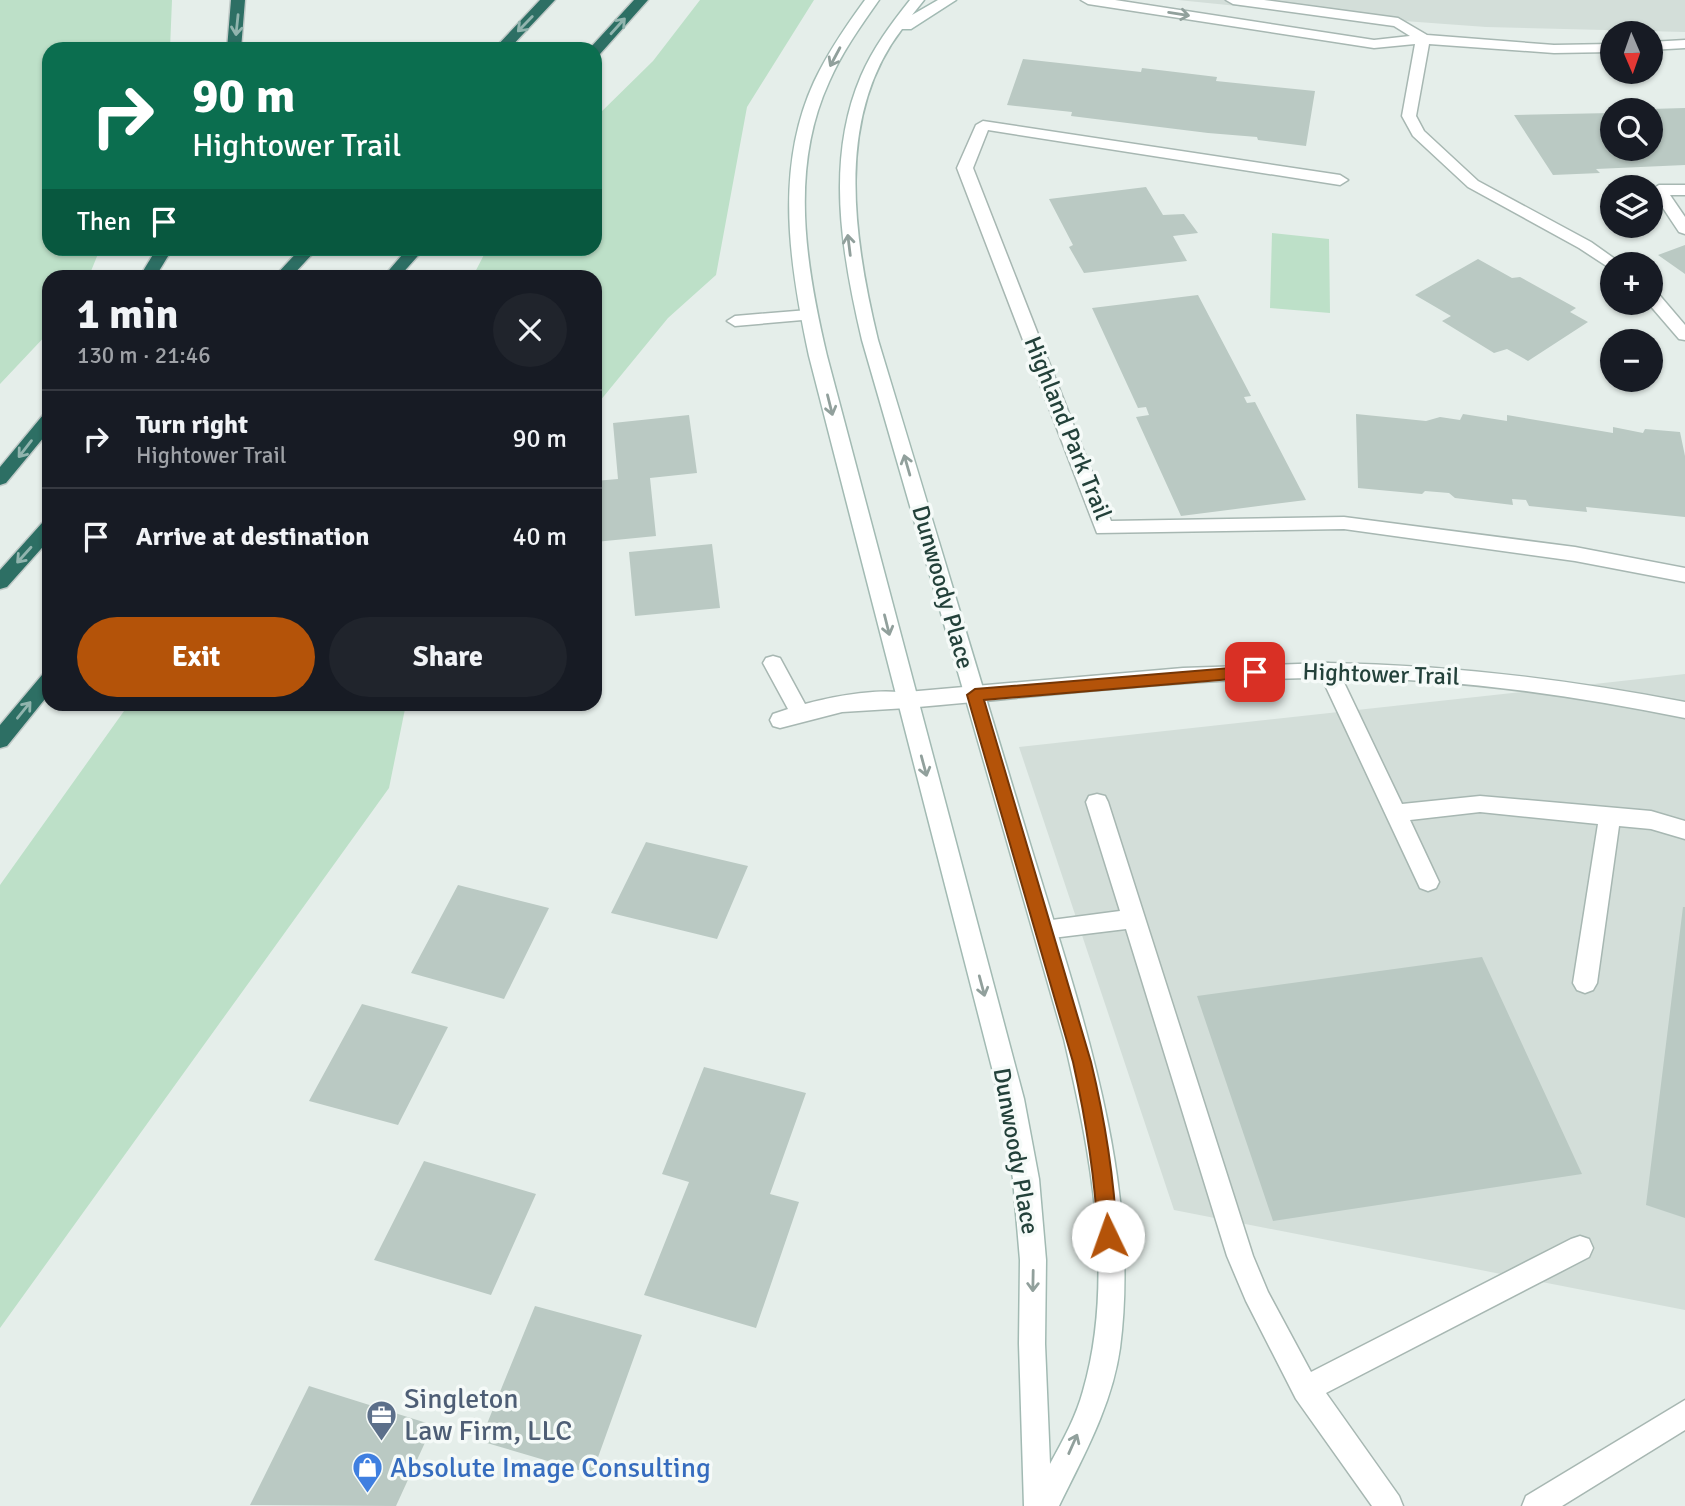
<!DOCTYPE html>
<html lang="en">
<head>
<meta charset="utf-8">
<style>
	body { margin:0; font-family:Signika,sans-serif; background:#20242c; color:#f1f3f6; height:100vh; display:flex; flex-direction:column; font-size:26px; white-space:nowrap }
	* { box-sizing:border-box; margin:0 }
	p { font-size:23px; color:#9ea1a6 }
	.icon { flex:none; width:38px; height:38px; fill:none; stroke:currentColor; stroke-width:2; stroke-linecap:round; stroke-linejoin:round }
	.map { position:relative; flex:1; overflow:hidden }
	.drawer { position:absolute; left:42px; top:270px; width:560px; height:441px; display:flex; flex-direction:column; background:#171b24; border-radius:21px; box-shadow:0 2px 5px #0004 }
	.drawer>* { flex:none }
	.guide { position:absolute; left:42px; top:42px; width:560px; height:214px; border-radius:21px; box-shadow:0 2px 5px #0004; background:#0b6e4f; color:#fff; overflow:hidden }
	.needle { width:46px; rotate:178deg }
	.controls { position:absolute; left:1600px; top:21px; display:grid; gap:14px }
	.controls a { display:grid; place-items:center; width:63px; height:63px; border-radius:50%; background:#171b24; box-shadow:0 2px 5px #0004; font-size:35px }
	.pin { position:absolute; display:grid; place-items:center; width:60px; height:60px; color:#fff; margin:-30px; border-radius:14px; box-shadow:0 4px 10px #0006 }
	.me { position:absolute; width:77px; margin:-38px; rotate:357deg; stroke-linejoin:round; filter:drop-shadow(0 0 5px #0008) }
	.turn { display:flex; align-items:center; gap:24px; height:147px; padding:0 35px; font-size:32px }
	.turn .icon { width:91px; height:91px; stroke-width:2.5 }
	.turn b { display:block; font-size:49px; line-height:60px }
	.then { display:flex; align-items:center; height:66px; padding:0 35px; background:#0003; gap:14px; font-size:26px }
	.round { display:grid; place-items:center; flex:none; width:74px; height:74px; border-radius:37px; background:#20242c }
	.headline { display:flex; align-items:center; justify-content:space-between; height:119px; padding:0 35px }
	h1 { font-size:42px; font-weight:700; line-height:52px }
	.cta { display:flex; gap:14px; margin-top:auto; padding:14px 35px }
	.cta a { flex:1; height:80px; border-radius:42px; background:#b45309; color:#fff; font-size:28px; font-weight:700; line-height:80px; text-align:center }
	.cta a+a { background:#20242c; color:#f1f3f6 }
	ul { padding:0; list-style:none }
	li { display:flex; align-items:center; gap:21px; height:98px; padding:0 35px; border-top:2px solid #363941 }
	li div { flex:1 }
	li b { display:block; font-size:26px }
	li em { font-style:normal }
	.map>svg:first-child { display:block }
	.built { fill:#d3ded9 }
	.green { fill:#bde0c8 }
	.building { fill:#bac9c3 }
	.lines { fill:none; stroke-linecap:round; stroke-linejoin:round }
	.lane-casing { stroke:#a7b7b2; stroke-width:3 }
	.street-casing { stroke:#a7b7b2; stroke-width:3 }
	.secondary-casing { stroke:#a2bab3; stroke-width:3 }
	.highway-casing { stroke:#c1cac8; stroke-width:3 }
	.lane { fill:#fff; fill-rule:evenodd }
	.street { fill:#fff; fill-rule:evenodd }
	.secondary { fill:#fff; fill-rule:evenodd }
	.highway { fill:#2d6f64; fill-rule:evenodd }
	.oneway { stroke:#91a09c }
	.oneway2 { stroke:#91b4ae }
	.route { fill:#b45309; stroke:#753606; stroke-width:2 }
	.labels { text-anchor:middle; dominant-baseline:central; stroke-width:7; stroke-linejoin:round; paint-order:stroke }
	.street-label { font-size:24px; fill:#23413a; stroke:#f5faf8 }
	.near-service-label { font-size:28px; fill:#4e5e75; stroke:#f5faf8; text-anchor:start }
	.near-shop-label { font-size:28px; fill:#366cbe; stroke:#f5faf8; text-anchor:start }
</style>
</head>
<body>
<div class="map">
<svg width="1685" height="1506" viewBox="0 0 1685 1506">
	<rect width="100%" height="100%" fill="#e5eeea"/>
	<path class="built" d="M1178,0H1685V32L1486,27L1336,16Z
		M1685,674V1310L1174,1210L1019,747Z"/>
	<path class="green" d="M0,0H172L170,49H49V248L100,249L89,276H49V332L0,384Z
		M700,0H814L747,107L716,275L668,318L595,407V276H473L487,249L595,248V118L653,61Z
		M1272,233L1329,239L1330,313L1270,308Z
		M129,704H406L389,788L0,1328V885Z"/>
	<path class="building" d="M1023,59L1141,72L1142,68L1217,77L1216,81L1315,91L1306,146L1258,140L1257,137L1208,133L1071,116L1072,112L1007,105Z
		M1685,108V165L1596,169L1600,173L1553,175L1514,115L1612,113V149H1650V109Z
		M1146,187L1163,215L1184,214L1198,233L1173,236L1187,261L1084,273L1069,247L1073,245L1049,199Z
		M1685,245V274L1658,255Z
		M1478,259L1512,278L1520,277L1576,308L1570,312L1588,322L1528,361L1507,349L1494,353L1442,321L1451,316L1415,295Z
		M1198,295L1251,396L1244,397L1247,403L1255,402L1306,500L1181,516L1136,417L1149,415L1146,407L1138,408L1092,308Z
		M1356,414L1426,421L1440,417L1460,420L1463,414L1507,421V415L1613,433V427L1643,433L1645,429L1680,432L1685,456V517L1586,507L1587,512L1529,506L1526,500L1512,499L1513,505L1455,498L1449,493L1425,491L1422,494L1358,488Z
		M689,415L697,473L650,478L656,536L595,542V481L618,479L613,423Z
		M712,544L720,608L635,616L629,552Z
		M646,842L748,866L717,939L611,913Z
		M458,885L549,908L504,999L411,973Z
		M1683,907H1685V1218L1646,1205Z
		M1482,957L1582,1174L1273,1221L1197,996Z
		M362,1004L448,1027L398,1125L309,1101Z
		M704,1067L806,1093L770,1194L799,1202L756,1328L644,1295L689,1182L662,1174Z
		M424,1161L536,1194L491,1295L374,1260Z
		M535,1306L642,1335L592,1474L480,1441Z
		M309,1386L433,1425L396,1506L250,1505Z"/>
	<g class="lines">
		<defs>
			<path id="lane" d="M808,310L816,315L814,319L735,326L727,321L735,316Z
				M773,656L780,658L805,704C834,696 886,686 914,695L917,700L914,705L907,708L842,712L780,728L773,726L770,720L773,714L788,709L763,663L766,658Z
				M1328,663L1335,665L1338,670L1402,804L1480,796L1651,811L1685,821V839L1651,829L1619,826L1597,983L1593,990L1585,993L1577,990L1573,983L1598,824L1480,812L1410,820L1439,882L1436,888L1428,891L1420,888L1318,670L1321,665Z
				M1097,794L1105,796L1108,802L1253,1256L1268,1292L1311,1372L1571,1239L1580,1236L1589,1239L1593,1248L1589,1257L1326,1393L1399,1496L1403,1506H1372L1296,1399L1246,1301L1227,1256L1126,929L1044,939L1036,937L1033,930L1036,923L1044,921L1120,911L1086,802L1089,796Z
				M1685,1400V1430L1562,1506H1522L1526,1496Z"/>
			<path id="street" d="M1081,0H1115L1374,40L1410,36L1394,26L1233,4L1226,0H1264L1398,18L1427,35L1554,45L1612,44V52L1554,53L1429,44L1416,116L1424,131L1478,181L1591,242L1622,264H1612V268L1608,267L1579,248L1468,187L1413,136L1402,116L1415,44L1374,48L1088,4Z
				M1685,40V48L1650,50V42Z
				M983,121L1340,175L1348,180L1340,185L988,130L973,168L1111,521L1344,517L1575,547L1685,568V582L1575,561L1344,529L1097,533L957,168L976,125Z
				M1659,185H1685V195H1670L1685,217V234L1679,232L1651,190Z
				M1650,290L1656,291L1685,325V340L1679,339L1648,303H1650Z
				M1327,663C1448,665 1566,679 1685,702V718C1567,694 1447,677 1326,678C1186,678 1047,696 907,708L900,705L897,700L900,695L907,692L1183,668Z"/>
			<path id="secondary" d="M865,0H879C860,27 842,52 829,82C789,169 806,267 827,356L1024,1099L1039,1179L1046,1260L1045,1344L1050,1464C1063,1440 1076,1417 1083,1391C1116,1277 1090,1151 1064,1039L862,340C842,255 825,160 861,76C873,48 891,24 910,0H924L912,15L938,0H956L911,29H902C834,117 854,241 878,340C927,501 975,663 1024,824C1073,989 1143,1173 1120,1348C1112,1405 1084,1455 1059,1506H1024L1019,1344L1020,1260L1013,1179L1000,1099L809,356C790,267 774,169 814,82C828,52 846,26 865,0Z"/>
			<path id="highway" d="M231,0H245L241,49H227Z
				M540,0H555L509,49H494Z
				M634,0H648L600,54L595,55V49L590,48Z
				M157,248H173L156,276H140Z
				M301,248H318L292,276H275Z
				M408,248H425L400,276H384Z
				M49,413V431L6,483L0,485V467L43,415Z
				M49,522V540L7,587L0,589V570L42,523Z
				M49,672V694L7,746L0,748V725L42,675Z"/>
		</defs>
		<use href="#lane" class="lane-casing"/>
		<use href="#street" class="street-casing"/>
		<use href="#secondary" class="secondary-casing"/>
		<use href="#highway" class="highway-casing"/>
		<use href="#lane" class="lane"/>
		<use href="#street" class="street"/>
		<use href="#secondary" class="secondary"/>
		<use href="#highway" class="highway"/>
	</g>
	<defs><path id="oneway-shaft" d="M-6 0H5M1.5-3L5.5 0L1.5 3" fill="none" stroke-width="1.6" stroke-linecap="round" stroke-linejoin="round" transform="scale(1.75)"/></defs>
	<g class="oneway">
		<use href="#oneway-shaft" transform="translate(1179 14) rotate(9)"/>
		<use href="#oneway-shaft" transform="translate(835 57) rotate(118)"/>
		<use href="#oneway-shaft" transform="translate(849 245) rotate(-97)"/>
		<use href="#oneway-shaft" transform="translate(830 405) rotate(76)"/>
		<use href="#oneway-shaft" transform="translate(907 465) rotate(-106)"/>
		<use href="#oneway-shaft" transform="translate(887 625) rotate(76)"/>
		<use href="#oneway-shaft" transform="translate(924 766) rotate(75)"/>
		<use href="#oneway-shaft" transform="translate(982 986) rotate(75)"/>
		<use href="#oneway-shaft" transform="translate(1033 1281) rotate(91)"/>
		<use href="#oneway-shaft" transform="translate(1073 1444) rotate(-66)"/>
	</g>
	<g class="oneway2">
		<use href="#oneway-shaft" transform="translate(525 24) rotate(134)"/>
		<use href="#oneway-shaft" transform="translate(237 25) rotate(96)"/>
		<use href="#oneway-shaft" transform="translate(618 26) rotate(-48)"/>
		<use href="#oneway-shaft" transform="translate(25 449) rotate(128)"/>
		<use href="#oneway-shaft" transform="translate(24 555) rotate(132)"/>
		<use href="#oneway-shaft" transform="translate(24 710) rotate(-51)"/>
	</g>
	<path class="route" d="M1255,666L1262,672L1255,677L984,700L1091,1062C1105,1120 1114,1177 1117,1236L1114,1243L1108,1245L1101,1243L1098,1236C1095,1177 1086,1120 1073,1062L967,695L975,689Z"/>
	<defs>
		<symbol id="office-pin" viewBox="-11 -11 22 30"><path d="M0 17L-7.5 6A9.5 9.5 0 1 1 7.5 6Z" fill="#5c6f8a" stroke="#f5faf8"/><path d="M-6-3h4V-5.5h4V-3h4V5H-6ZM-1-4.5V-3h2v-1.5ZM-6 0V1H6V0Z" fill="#fff"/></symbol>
		<symbol id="shop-pin" viewBox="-11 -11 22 30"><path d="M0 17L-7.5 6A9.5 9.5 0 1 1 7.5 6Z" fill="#3f7fe0" stroke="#f5faf8"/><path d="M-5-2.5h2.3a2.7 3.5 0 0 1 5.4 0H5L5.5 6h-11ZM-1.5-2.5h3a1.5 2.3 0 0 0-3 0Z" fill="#fff"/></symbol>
	</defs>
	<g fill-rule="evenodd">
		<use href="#office-pin" x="364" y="1398" width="35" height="47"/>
		<use href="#shop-pin" x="350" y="1450" width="35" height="47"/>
	</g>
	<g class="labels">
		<g class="street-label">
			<text transform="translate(1068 428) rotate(68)">Highland Park Trail</text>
			<text transform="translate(943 587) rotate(74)">Dunwoody Place</text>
			<text transform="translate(1381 674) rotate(2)">Hightower Trail</text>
			<text transform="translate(1016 1151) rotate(80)">Dunwoody Place</text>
		</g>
		<g class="near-service-label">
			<text x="404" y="1399">Singleton<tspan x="404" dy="32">Law Firm, LLC</tspan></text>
		</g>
		<g class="near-shop-label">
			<text x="390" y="1468">Absolute Image Consulting</text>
		</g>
	</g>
</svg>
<div class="controls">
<a><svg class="needle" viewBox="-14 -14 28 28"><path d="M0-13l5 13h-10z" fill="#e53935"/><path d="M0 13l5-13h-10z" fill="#9ea1a6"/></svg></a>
<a><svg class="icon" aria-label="search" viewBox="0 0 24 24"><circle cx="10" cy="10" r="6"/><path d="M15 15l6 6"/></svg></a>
<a><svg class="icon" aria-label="layers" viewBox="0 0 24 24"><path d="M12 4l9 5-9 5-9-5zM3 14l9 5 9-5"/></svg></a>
<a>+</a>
<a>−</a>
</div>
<div class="pin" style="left:1255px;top:672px;background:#d93025"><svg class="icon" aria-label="arrive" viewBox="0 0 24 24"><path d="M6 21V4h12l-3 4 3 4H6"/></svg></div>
<svg class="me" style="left:1108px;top:1236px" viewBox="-20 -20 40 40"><circle r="19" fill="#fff"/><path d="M0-13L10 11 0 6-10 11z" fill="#b45309"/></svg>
<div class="guide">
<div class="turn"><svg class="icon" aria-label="right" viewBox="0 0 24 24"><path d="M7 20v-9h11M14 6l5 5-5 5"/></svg><div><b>90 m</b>Hightower Trail</div></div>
<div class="then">Then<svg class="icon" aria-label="arrive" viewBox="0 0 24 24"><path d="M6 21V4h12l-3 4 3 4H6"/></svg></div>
</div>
<section class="drawer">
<div class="headline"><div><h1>1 min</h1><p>130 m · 21:46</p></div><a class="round"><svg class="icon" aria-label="close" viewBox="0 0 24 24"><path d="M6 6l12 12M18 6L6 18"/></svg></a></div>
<ul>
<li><svg class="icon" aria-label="right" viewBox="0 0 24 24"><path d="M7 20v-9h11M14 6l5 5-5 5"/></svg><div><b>Turn right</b><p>Hightower Trail</p></div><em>90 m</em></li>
<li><svg class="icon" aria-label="arrive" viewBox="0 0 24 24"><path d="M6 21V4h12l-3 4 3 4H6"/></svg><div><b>Arrive at destination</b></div><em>40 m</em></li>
</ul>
<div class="cta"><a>Exit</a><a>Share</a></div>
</section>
</div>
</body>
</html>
